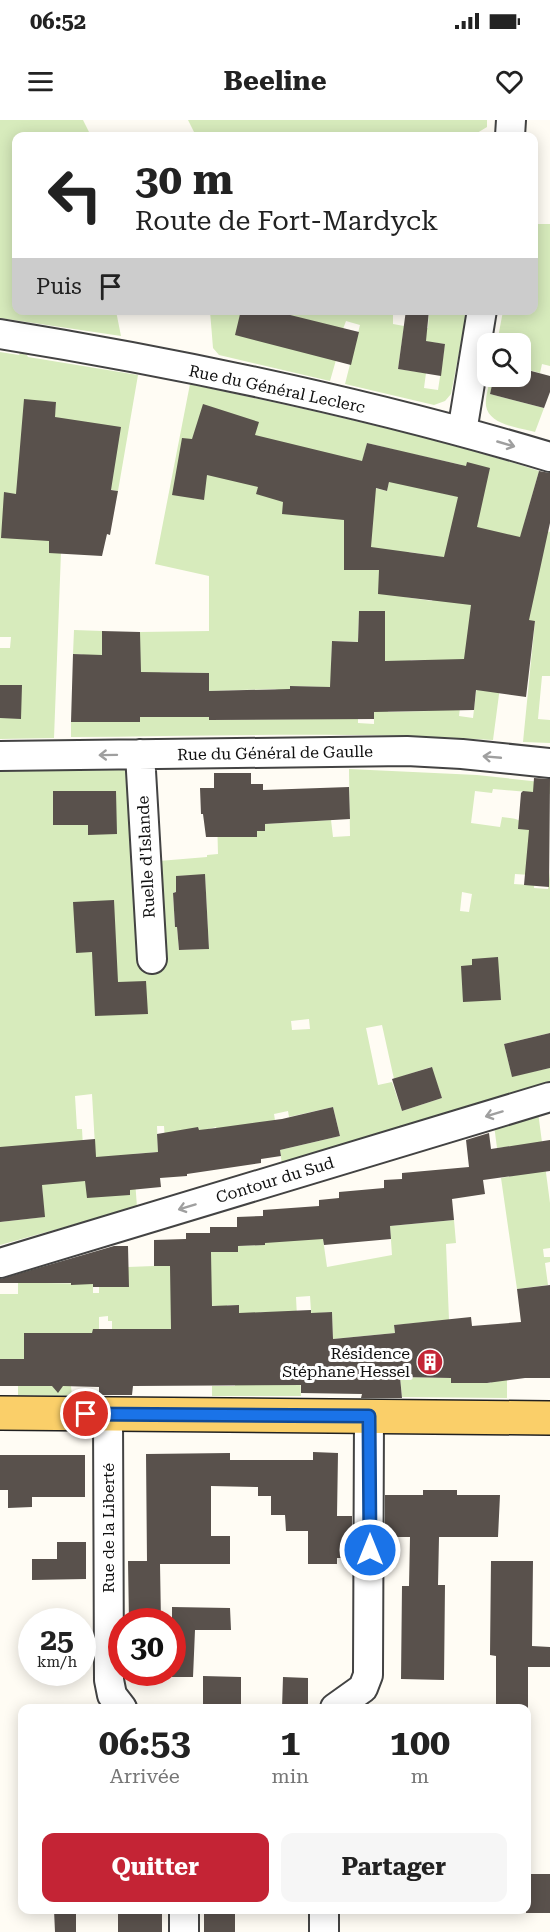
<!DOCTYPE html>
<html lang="fr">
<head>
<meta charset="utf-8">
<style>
	body { margin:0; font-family:"Roboto Serif",serif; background:#f6f6f6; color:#222; height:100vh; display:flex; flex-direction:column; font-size:22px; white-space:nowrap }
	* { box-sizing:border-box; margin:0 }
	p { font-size:20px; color:#767676 }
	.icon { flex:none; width:33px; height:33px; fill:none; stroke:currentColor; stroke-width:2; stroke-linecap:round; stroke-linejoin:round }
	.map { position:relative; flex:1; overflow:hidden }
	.details { position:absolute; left:18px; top:1584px; width:513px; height:210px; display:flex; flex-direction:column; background:#fff; border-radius:12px; box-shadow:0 3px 15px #0003 }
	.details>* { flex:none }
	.guide { position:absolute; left:12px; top:12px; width:526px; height:183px; border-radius:12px; box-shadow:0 3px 15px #0003; background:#fff; color:#222; overflow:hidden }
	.tools { position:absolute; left:477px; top:213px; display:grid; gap:12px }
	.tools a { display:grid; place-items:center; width:54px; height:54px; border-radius:12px; background:#fff; box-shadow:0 3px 15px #0003; font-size:30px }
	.speed { position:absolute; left:18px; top:1488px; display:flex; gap:12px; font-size:30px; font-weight:700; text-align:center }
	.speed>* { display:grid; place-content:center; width:78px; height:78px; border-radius:50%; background:#fff; box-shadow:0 3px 15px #0003; line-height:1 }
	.speed small { font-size:15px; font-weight:400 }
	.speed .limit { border:9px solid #d22; background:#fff; color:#111 }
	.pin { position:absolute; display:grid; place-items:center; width:51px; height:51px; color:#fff; margin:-26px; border:3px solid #fff; border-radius:50%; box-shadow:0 2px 6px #0007 }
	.me { position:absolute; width:66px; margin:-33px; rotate:0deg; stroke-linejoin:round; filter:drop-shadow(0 0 4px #0008) }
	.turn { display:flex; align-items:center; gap:21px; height:126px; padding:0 24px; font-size:27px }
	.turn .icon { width:78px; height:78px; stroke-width:2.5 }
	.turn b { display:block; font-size:42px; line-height:51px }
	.then { display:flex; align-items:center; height:57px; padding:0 24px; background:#0003; gap:12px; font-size:22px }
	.eta { display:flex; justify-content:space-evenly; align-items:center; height:102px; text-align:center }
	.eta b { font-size:36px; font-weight:700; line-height:42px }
	.primary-button { display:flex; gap:12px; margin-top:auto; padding:12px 24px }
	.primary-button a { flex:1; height:69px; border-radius:12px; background:#c42435; color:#fff; font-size:24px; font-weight:700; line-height:69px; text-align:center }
	.primary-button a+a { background:#f6f6f6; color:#222 }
	.status { display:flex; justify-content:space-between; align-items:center; height:42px; padding:0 30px; background:#fff; direction:ltr }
	.status svg { height:16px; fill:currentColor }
	header { display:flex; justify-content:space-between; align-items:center; height:78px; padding:0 24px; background:#fff; font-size:27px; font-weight:700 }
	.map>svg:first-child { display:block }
	.green { fill:#d7ebbc; fill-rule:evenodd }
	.building { fill:#59514c; fill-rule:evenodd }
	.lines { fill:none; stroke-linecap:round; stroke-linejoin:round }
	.minor-casing { stroke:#434343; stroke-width:32 }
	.major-casing { stroke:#212121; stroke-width:36 }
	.minor { stroke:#fff; stroke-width:28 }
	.major { stroke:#facf69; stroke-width:33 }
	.oneway { stroke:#9f9f9f }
	.route-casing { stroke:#114b97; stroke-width:15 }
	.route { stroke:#1a73e8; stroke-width:10 }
	.labels { text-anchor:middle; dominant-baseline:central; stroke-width:6; stroke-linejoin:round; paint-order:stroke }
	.street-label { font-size:16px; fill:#101010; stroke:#fff }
	.poi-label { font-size:16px; fill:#101010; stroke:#fff; text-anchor:end }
</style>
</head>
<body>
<div class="status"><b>06:52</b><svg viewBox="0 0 49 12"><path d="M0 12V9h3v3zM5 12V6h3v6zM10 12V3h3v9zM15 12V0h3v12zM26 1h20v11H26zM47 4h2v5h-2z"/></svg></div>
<header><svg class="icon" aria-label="menu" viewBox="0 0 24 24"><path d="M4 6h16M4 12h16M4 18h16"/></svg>Beeline<svg class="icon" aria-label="heart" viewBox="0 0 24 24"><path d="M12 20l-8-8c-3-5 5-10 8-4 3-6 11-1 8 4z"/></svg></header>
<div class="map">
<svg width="550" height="1812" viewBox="0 0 550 1812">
	<rect width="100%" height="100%" fill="#fffcf4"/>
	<path class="green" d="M0,0H83L91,16H16V190L116,191L121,216L0,198Z
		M188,0H487V7L472,16H196Z
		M534,104H550V246L542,244L540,253L521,248L520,224L497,223L503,191L534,190Z
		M275,190L393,191V204L404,206L398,249L426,253L424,268L438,270L445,224L415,220L417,207L428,208L429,191H467L451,274L445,281L434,285L345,264L360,205L346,201L343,209L274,193Z
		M210,191H241L336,240L330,261L219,235L213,228Z
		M0,232L19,235L20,233L27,235L28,237L138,255L118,371L98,367L61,432L54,618L0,619V598L21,565H0V528H10L11,517H0ZM24,280L56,282L53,316Z
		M491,256L494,257L490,274L544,288L535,312C520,308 489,305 486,286C485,277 489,265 491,256Z
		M190,264C307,290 425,314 539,351L524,404L550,412V556H542L538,599L550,600V623L523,622L535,501L467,529L459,596L473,598L477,564L500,567L493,620C353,611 211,616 71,617V602H140V596L209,597L210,600L325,599V567L291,566L290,573L275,569L209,571V553L161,552L157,555V566L81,534H73L74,510L102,511V520L140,521V512L209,511V456L155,444ZM367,323L396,330L387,371L334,358L362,343ZM408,333L462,345L455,376L402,364ZM409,432L456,439L432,481L405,477ZM359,491H374V604L358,603V583L331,550L332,521L363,522L358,518ZM411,540H428L429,591L388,592V558Z
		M349,649L477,655L550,663V674L493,669L492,673L475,671L471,703L500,707L502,697C507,698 516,698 520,701C542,714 535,747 534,768L548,769L550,752V913L504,924L512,956L550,948V961L282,1045L280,1030L340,1016L333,987L289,997L288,991L274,994L277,1013L269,1001L217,1012L216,1007L165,1021L164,1006H157L158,1032L133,1034L137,1087L0,1125V1102L44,1097L42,1065L0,1055V651L129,650L165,843L159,741L207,737V735L218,734L217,697L252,717H257V711H265V704L331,700L333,717L350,716ZM515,754L530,755L529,765L514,764ZM205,755L209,829L179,830L177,807H175L173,773L176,772V756ZM462,772L472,774L469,792L460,791ZM309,899L310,909L292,910L291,901ZM382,905L394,959L431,947L442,978L402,991L392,962L378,965L366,908ZM92,974L95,1026L83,1027L82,1009H77L75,976Z
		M538,992L550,1083V1128L543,1129L544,1137H550V1142L545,1143L548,1165L517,1169L501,1058L517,1055L512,1026L497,1028L494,1005Z
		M454,1100L456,1123L446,1124L449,1200L394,1205L395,1213L333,1219L332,1192L319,1193L320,1206H312L310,1176L296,1177L301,1276H212V1266H235V1217L220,1203L219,1186L199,1185L171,1209L112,1214V1201H108V1196L99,1197V1213H24V1266H71L72,1276L18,1275V1239H0V1174H18V1147L45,1140V1163L99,1164L93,1166V1173H99V1167H128V1147L154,1146L211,1132H237L238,1126L265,1125L264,1114L323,1119L327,1147L392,1135L390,1106ZM227,1185H239V1212L227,1200ZM260,1192H269L296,1231V1265H245L260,1213Z
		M400,1257L451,1258L452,1263H491L492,1258H507V1278L402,1277Z"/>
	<path class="building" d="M241,190H270L359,212L351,245L235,215Z
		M406,190H429L426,221L445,224L441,256L398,249Z
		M520,248L550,256V272L544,288L490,274L494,256H520Z
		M24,279L56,282L55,297L121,307L111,370L118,371L110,415L107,414L102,436L49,433V421L1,418L4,372L16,374Z
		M203,284L259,302L255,315L362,341L367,323L466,346L467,342L490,348L477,407L520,417L539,351L550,353V403L529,500L535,501L526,577L476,570L474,590L374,592V599L209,600V597H140V602H71L73,534L102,535V511L140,512L141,552L209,553V571L290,569V566L330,567L332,521L358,522L359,491H385V541L464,539L471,485L378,474L379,450H344V400L282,394L283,382L256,374L258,367L207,355L204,380L172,375L182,318L192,319ZM389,362L458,377L444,437L371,427L376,368L387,371Z
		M0,565H22L21,599L0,598Z
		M214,653H251V664H263V670L349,667L350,699L265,704V711H257V717H206L203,694H201L200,668H214Z
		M534,658L550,659L549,767L524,765L529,710L518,709L521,673L523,671L533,672Z
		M53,671H116L117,714L88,715V705H53Z
		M205,754L209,829L179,830L177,807H175L173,773L176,772V756Z
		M114,780L118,862L146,861L148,894L95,896L92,832L76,833L73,782Z
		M498,837L501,880L463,882L461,846L472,845V839Z
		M550,913V948L512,957L504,924Z
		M432,947L442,978L402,991L392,959Z
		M333,987L340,1016L280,1030L281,1036L261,1039V1043L187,1054V1056L160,1058L161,1067L130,1070V1075L87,1078L85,1061L42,1065L45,1097L0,1102V1027L95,1019L96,1037L158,1032L157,1014L198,1007L199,1010L216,1008L282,999Z
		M489,1013L491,1029L550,1020V1051L483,1060L485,1074L452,1079L454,1100L390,1106L391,1119L324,1125L323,1119L265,1123V1125L238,1126V1132H211L212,1186L239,1185V1193L311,1190V1193L332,1192L333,1219L395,1213L394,1205L471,1197L472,1206L521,1202L517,1169L550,1165V1258H525L487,1263H451V1258L400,1257L402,1278H361L362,1274L301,1273V1265L133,1266L132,1275H99V1267L63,1266L58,1273L52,1266H0V1239H24V1213H92L93,1209H171L170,1146H154V1120L186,1119V1113H210V1120V1107H237V1097L263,1096V1090L319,1086V1080L339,1078V1072L384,1068V1060L402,1059V1053L469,1047L466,1020Z
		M114,1126H128L129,1167H93V1164L71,1165V1163H0V1159Z
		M313,1332L338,1333L337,1396H352V1438H337V1444H308V1411H286L285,1395H271V1376H258V1367L211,1366V1416H230V1444H160L161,1502H129L128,1441H147L146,1334L230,1333V1340H313Z
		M0,1335H85V1377H32V1387L8,1388V1370H0Z
		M423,1370H457V1375H500L498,1417H439L438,1465H445L444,1560L401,1559L402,1466H409L410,1417H385V1375H423Z
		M57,1422H86V1459L32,1460V1439H57Z
		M491,1441H533L532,1526L550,1527V1547H528V1588H496V1536L490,1535Z
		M172,1487L230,1488L231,1510H195L193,1557H172Z
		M203,1556L241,1557V1588H203Z
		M283,1557L308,1558V1588H282Z
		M526,1754H550V1793H526Z
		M54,1790H76V1812H55Z
		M118,1790H162V1812H118Z
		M204,1790H235V1812H204Z"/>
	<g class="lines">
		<defs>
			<path id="minor" d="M510,16L511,0
				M0,214C185,244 370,283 550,337
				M462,312L482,190
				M140,634L152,839
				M0,636L407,631L462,634L550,643
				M0,1143L550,977
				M108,1295L109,1560L112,1575L122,1588
				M335,1588L363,1568L368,1555L369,1296
				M184,1790V1812
				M324,1790V1812"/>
			<path id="major" d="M0,1293L550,1298"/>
		</defs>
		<use href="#minor" class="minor-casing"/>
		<use href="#major" class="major-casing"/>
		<use href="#minor" class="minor"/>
		<use href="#major" class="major"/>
	</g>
	<defs><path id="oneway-shaft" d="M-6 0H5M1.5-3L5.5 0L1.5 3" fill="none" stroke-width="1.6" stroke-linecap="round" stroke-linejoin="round" transform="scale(1.5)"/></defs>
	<g class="oneway">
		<use href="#oneway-shaft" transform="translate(506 324) rotate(16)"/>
		<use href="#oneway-shaft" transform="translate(108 635) rotate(179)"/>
		<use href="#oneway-shaft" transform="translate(492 637) rotate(-175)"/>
		<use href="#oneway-shaft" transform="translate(494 994) rotate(163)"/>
		<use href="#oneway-shaft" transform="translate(187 1087) rotate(163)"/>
	</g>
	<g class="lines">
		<defs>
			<path id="route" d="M86,1294L369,1296L370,1430"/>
		</defs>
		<use href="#route" class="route-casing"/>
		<use href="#route" class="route"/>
	</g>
	<defs>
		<symbol id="building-disc" viewBox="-11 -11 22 22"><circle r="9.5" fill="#c42435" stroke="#fff"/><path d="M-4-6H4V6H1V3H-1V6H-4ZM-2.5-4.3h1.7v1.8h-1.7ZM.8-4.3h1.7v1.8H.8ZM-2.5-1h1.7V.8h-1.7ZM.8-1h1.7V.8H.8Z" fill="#fff"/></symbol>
	</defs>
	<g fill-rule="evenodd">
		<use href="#building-disc" x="415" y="1227" width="30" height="30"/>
	</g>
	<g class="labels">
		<g class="street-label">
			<text transform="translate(277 269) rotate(12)">Rue du Général Leclerc</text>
			<text transform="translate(275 633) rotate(-1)">Rue du Général de Gaulle</text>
			<text transform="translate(146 737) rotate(-93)">Ruelle d'Islande</text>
			<text transform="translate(275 1060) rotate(-17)">Contour du Sud</text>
			<text transform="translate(108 1408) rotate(-90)">Rue de la Liberté</text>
		</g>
		<g class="poi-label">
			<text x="410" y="1233">Résidence<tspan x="410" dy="18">Stéphane Hessel</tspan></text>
		</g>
	</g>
</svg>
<div class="tools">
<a><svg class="icon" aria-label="search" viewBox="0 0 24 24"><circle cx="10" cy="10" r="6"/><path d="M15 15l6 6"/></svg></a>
</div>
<div class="speed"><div>25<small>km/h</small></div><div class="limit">30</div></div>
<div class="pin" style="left:86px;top:1294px;background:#d93025"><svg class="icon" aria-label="arrive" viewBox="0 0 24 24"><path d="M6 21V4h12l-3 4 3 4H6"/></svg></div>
<svg class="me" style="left:370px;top:1430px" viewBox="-20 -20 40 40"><circle r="17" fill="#1a73e8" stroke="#fff" stroke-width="3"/><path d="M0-11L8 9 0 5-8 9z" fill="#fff"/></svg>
<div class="guide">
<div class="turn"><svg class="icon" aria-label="left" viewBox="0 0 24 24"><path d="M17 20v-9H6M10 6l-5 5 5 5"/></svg><div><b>30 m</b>Route de Fort-Mardyck</div></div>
<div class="then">Puis<svg class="icon" aria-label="arrive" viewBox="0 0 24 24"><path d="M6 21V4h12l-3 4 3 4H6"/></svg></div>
</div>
<section class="details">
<div class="eta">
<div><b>06:53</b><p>Arrivée</p></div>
<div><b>1</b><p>min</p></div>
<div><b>100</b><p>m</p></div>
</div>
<div class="primary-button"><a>Quitter</a><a>Partager</a></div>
</section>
</div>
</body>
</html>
